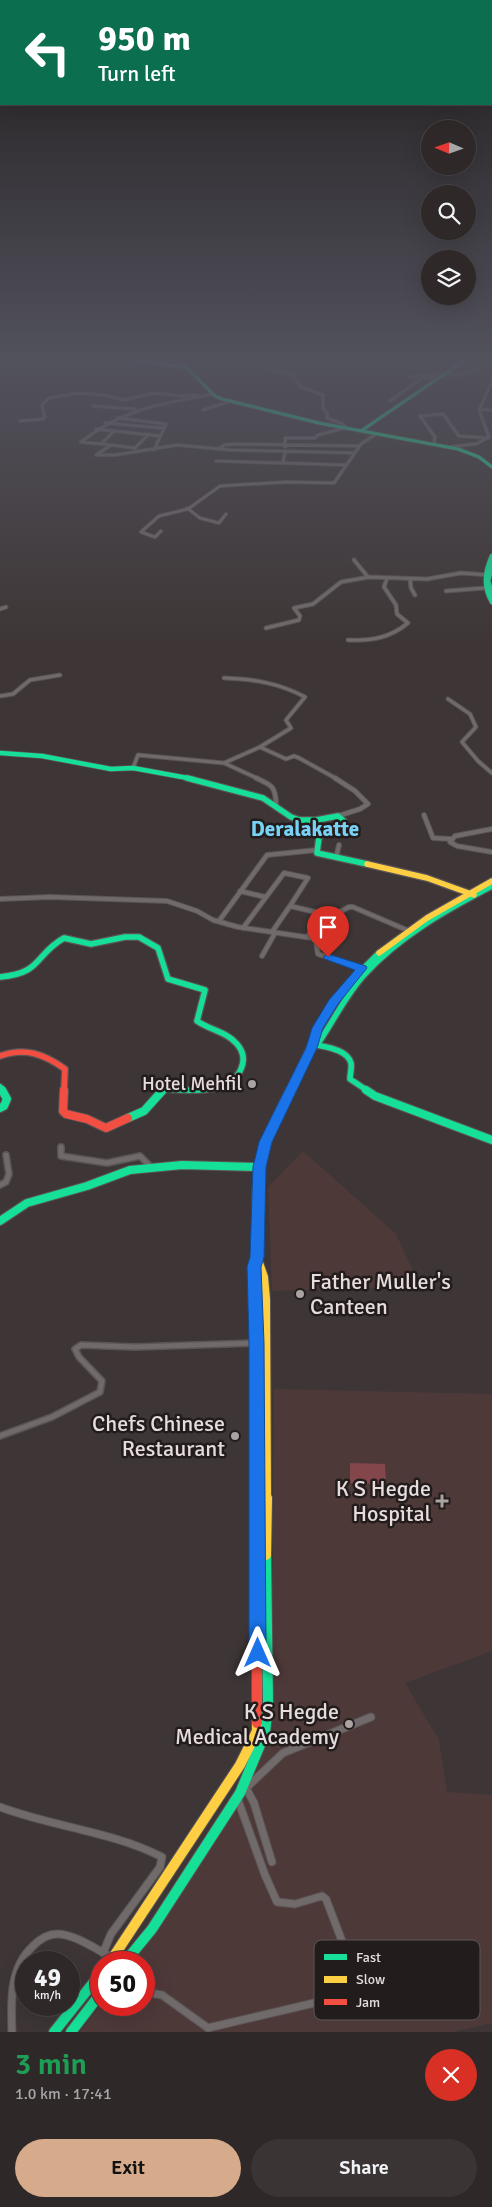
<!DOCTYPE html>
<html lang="en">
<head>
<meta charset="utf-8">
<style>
	body { margin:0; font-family:Signika,sans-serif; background:#3a3434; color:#f1f3f6; height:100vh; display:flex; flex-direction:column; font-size:19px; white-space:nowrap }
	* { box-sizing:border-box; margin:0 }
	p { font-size:16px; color:#a7a6a8 }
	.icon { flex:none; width:28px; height:28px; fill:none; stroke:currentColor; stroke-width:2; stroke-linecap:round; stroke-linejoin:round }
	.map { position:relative; height:2032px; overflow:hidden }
	.details { display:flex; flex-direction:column; background:#2e2828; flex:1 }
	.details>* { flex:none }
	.hud { position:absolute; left:0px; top:0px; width:492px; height:105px; box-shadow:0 5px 20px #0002,0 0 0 1px #494445; background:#0b6e4f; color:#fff; overflow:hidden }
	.needle { width:32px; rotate:272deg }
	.controls { position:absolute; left:421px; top:120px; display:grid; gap:10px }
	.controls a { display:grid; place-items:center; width:55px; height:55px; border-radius:50%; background:#2e2828; box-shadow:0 5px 20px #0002,0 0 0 1px #494445; font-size:25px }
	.speed { position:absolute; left:15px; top:1951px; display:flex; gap:10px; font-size:25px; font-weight:700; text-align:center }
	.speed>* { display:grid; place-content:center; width:65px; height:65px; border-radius:50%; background:#2e2828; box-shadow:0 5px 20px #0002,0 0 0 1px #494445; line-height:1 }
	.speed small { font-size:12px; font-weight:400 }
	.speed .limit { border:8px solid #d22; background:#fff; color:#111 }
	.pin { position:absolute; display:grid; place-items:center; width:42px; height:42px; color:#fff; margin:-51px -21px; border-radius:50% 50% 50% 0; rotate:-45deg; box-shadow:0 0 5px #0007 }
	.pin .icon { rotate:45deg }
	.me { position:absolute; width:55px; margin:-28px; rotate:0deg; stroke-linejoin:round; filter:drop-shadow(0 0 4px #0008) }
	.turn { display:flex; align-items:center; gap:18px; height:105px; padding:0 15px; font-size:22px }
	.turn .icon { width:65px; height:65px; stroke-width:2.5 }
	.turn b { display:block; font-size:35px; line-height:42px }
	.round { display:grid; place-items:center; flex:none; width:52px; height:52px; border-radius:26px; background:#3a3434 }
	.overview { display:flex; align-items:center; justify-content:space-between; height:85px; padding:0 15px }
	h1 { font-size:30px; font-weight:600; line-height:38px; color:#1e9e55 }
	.primary-button { display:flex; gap:10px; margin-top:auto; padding:10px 15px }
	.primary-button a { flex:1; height:58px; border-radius:30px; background:#d6ab8b; color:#111; font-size:20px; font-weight:600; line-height:58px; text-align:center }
	.primary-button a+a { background:#3a3434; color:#f1f3f6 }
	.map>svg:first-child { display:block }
	.built { fill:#4e3939 }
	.green { fill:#82464b }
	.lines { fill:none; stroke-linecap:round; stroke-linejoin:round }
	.street-far4-casing { stroke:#5b5454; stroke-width:4 }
	.street-far3-casing { stroke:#5b5454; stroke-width:5 }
	.street-far2-casing { stroke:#5b5454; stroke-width:6 }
	.street-far1-casing { stroke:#5b5454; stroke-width:8 }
	.street-casing { stroke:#5b5454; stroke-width:9 }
	.fast-far4-casing { stroke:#5b5454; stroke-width:4.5 }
	.fast-far3-casing { stroke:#5b5454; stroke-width:6 }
	.fast-far2-casing { stroke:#5b5454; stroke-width:8 }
	.fast-far1-casing { stroke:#5b5454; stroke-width:10 }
	.fast-casing { stroke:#5b5454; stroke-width:12 }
	.slow-far2-casing { stroke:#5b5454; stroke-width:8 }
	.slow-far1-casing { stroke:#5b5454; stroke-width:10 }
	.slow-casing { stroke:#5b5454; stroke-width:12 }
	.jam-far2-casing { stroke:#5b5454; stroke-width:8 }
	.jam-far1-casing { stroke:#5b5454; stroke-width:10 }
	.jam-casing { stroke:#5b5454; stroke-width:12 }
	.street-far4 { stroke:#706a6a; stroke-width:2.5 }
	.street-far3 { stroke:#706a6a; stroke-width:3 }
	.street-far2 { stroke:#706a6a; stroke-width:4 }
	.street-far1 { stroke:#706a6a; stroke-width:5 }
	.street { stroke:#706a6a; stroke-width:7 }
	.fast-far4 { stroke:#16e098; stroke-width:3 }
	.fast-far3 { stroke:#16e098; stroke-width:4.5 }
	.fast-far2 { stroke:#16e098; stroke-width:5.5 }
	.fast-far1 { stroke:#16e098; stroke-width:8 }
	.fast { stroke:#16e098; stroke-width:10 }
	.slow-far2 { stroke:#ffcf43; stroke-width:5.5 }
	.slow-far1 { stroke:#ffcf43; stroke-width:8 }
	.slow { stroke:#ffcf43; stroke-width:10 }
	.jam-far2 { stroke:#f24e42; stroke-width:5.5 }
	.jam-far1 { stroke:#f24e42; stroke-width:8 }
	.jam { stroke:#f24e42; stroke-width:10 }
	.route { fill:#1a73e8; stroke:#114b97 }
	.poi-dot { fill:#aba2a2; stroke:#231c1c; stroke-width:2 }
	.labels { text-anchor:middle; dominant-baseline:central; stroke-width:5; stroke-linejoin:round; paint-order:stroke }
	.poi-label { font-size:19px; fill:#e6dcdc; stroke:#231c1c; text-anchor:end }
	.quarter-label { font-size:21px; font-weight:bold; fill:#78d2f6; stroke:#231c1c }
	.near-poi-label { font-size:22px; fill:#e6dcdc; stroke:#231c1c; text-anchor:end }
	.key { fill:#231c1c; stroke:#5e5656; stroke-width:1 }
	.key-label { font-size:14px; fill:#e6dcdc }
</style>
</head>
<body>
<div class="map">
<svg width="492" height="2032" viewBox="0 0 492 2032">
	<rect width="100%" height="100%" fill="#3e3636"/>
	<path class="built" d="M303,1151L396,1234L413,1271V1287L272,1291L268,1187Z
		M274,1389L492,1394V1651L405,1683L439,1740L447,1792L492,1795V2023L453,2032H80L101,2004L144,2005V1962H131L245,1793L260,1759L272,1709Z"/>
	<path class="green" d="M350,1463L385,1464L386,1484L350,1483Z"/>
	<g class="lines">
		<defs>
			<path id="street-far4" d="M270,369L292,375L301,387L323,395V408L327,413V418L343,424L347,429
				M409,377L443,373L456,375L476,371L492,360
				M213,394C161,404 124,408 81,442L111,445L96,455H115L177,445L231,450L355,453
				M390,401L424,377L438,379
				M93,406L135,409
				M480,409L492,410
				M203,410L231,401
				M117,418L166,424L154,450
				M20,421L43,419L45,417L42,405L49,398L78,393L103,395L124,400L154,393L182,396L197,395
				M105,423L163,428
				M96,429L160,436
				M434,443L435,437L420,416L443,414L459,436L487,438
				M101,444L114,431
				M111,445L135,448L149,434
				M285,447V438H315L318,435L345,428
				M448,447L476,444L489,437L479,410L492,382
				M219,449L224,445L234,444L359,446
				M285,452L283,463L346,465
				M216,461L283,463
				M187,508L200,518L219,523L226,514
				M161,531L155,537L141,532L159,516L188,509L220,486L287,482L334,483L361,444L376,434"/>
			<path id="street-far3" d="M354,560L368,577
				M410,579L411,588L415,595
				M446,591L485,588
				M0,609L6,607
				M266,628L299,620L300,616L294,608L313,604L341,582L369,577L427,579L461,573L489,575
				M348,640C371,641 390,638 408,623L397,614L396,605L384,587L387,578
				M224,678C253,679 279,683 305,697L286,720L291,728L260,747L224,763
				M0,696L13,694L30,680L60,675
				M448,699L470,714L476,727L462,742L478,761L492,773
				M260,747L286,759L294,756L299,758L337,779
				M133,768L138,755L224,763L259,779"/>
			<path id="street-far2" d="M256,778C272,785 276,787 276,805
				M335,778L355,791L368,804L360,809L338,816
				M424,815L433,838L451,839
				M492,829L455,836L450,842L457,846L492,852
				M336,858L339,845
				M240,891L265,897
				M0,899L50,897L167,901L197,911L213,920L238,927L312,938L316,942L318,954L363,969
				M219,921L267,855L317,850
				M243,928L284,873L308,878L290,906L332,916L349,907H353L409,931
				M272,932L290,906
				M306,937L335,916
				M262,956L275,933"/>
			<path id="street-far1" d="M61,1147V1156L107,1163L140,1156L150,1166
				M0,1185L6,1182L9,1174L6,1155
				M0,1436L52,1417L100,1392L102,1381L79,1357L75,1349L81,1345L135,1347L257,1343"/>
			<path id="street" d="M246,1788L283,1753L371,1717
				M246,1788L254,1803L272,1862
				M0,1807C53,1827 111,1831 162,1857L160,1867L111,1934L103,1953
				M144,1992L162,1995L208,2028L327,2000L348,1998L354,1993L353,1970L326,1899L322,1896L295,1904L277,1902L265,1875L238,1800
				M12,2032C11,2002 9,1968 33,1946C39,1940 48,1934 57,1934C75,1934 97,1950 113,1958"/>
			<path id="fast-far4" d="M123,358L187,368
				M177,358L215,396L222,399L319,423L458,449L479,457L492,467
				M361,431L468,358"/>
			<path id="fast-far3" d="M492,556C485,572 483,586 492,602
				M492,565L488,581L492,594
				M0,753L42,756L111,769L133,768L193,779"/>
			<path id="fast-far2" d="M187,778L263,798L291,817L300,820H316L338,816L344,821L343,825L334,831L323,832L319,837L317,853L367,864
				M0,977C43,973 34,955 64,938L91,944L125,937H139L158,948L168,979L205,990L197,1021C210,1030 227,1032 237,1044C243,1051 245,1060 241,1069C229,1096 188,1090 164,1089L162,1091
				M313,1044C325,1047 347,1049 351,1063C352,1068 350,1074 350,1079L368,1091
				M312,1048L317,1045C333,1022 345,996 364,975C399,936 446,910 492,886
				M0,1087L3,1091
				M289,1091L328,1010L350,982L379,953"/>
			<path id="fast-far1" d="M366,1090L375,1096L492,1140
				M0,1108L4,1106L7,1099L2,1090
				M128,1118L144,1111L163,1090
				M0,1221L27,1203L87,1186L130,1170L182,1165L259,1167
				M257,1332L254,1267L257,1257C257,1223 253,1186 262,1154C268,1131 280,1111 290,1090"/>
			<path id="fast" d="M125,1962L152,1929L240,1793L265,1733L268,1702L266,1555
				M54,2032L101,1973
				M71,2032L101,1993"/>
			<path id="slow-far2" d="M367,864L427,878L474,895
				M379,953L427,918L492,881"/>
			<path id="slow-far1" d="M257,1257L264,1277L266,1299L267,1499
				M257,1332V1499"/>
			<path id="slow" d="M257,1498V1522
				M266,1555L267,1498
				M110,1962L240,1765L257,1731V1723"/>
			<path id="jam-far2" d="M0,1056C25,1047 44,1054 65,1069L64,1091"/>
			<path id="jam-far1" d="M64,1090L63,1111L66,1114L87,1119L106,1128L128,1118"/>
			<path id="jam" d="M257,1522V1723"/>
		</defs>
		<use href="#street-far4" class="street-far4-casing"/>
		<use href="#street-far3" class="street-far3-casing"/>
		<use href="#street-far2" class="street-far2-casing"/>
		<use href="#street-far1" class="street-far1-casing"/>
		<use href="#street" class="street-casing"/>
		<use href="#fast-far4" class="fast-far4-casing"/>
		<use href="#fast-far3" class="fast-far3-casing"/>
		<use href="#fast-far2" class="fast-far2-casing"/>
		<use href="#fast-far1" class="fast-far1-casing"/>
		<use href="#fast" class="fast-casing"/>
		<use href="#slow-far2" class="slow-far2-casing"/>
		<use href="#slow-far1" class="slow-far1-casing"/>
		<use href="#slow" class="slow-casing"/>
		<use href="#jam-far2" class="jam-far2-casing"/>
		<use href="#jam-far1" class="jam-far1-casing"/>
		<use href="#jam" class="jam-casing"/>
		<use href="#street-far4" class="street-far4"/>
		<use href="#street-far3" class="street-far3"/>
		<use href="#street-far2" class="street-far2"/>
		<use href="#street-far1" class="street-far1"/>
		<use href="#street" class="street"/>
		<use href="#fast-far4" class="fast-far4"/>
		<use href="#fast-far3" class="fast-far3"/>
		<use href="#fast-far2" class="fast-far2"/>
		<use href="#fast-far1" class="fast-far1"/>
		<use href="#fast" class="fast"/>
		<use href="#slow-far2" class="slow-far2"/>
		<use href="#slow-far1" class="slow-far1"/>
		<use href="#slow" class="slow"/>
		<use href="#jam-far2" class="jam-far2"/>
		<use href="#jam-far1" class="jam-far1"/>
		<use href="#jam" class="jam"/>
	</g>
	<linearGradient id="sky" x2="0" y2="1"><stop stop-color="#221e1e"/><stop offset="0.56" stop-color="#52525d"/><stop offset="1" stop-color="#52525d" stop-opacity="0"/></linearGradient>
	<rect width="492" height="642" fill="url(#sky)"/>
	<path class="route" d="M328,954L366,966L367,968L338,1004L323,1028L317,1048L272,1142L266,1167L264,1257L261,1267L264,1343L266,1653L264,1659L258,1662L252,1659L249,1653V1343L247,1267L250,1257L253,1167L259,1142L306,1048L312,1028L329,1000L355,970L325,959L323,957Z"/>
	<g class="poi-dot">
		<circle cx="252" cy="1084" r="5"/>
		<circle cx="300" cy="1294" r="5"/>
		<circle cx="235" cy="1436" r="5"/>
		<path d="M439.5 1493.5h5v5h5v5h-5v5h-5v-5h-5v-5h5z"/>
		<circle cx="349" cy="1724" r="5"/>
	</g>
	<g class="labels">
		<g class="poi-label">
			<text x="242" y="1084">Hotel Mehfil</text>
		</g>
		<g class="quarter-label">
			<text x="305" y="829">Deralakatte</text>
		</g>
		<g class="near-poi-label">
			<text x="310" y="1281" text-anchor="start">Father Muller's<tspan x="310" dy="25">Canteen</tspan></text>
			<text x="225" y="1423">Chefs Chinese<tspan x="225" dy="25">Restaurant</tspan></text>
			<text x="431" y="1488">K S Hegde<tspan x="431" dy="25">Hospital</tspan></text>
			<text x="339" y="1711">K S Hegde<tspan x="339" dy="25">Medical Academy</tspan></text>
		</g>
	</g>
	<rect x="314" y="1940" width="166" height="80" rx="8" class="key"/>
	<rect x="324" y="1954" width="23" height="6" fill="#16e098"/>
	<rect x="324" y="1976" width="23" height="7" fill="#ffcf43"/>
	<rect x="324" y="1999" width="23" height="6" fill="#f24e42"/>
	<g class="key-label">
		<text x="356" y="1962">Fast</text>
		<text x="356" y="1984">Slow</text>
		<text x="356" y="2007">Jam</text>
	</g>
</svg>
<div class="controls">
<a><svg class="needle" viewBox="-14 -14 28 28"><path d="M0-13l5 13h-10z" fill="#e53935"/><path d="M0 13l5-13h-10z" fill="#a7a6a8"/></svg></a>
<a><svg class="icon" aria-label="search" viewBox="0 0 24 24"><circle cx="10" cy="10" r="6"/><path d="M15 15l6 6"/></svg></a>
<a><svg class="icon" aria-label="layers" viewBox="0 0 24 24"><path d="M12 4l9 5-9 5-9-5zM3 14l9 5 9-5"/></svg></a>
</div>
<div class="speed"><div>49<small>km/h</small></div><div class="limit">50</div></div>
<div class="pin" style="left:328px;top:957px;background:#d93025"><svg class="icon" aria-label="arrive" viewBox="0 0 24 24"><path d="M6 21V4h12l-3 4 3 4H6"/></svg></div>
<svg class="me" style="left:258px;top:1653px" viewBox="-20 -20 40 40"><path d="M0-17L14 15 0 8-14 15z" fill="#1a73e8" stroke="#fff" stroke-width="4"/></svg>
<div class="hud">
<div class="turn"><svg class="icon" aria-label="left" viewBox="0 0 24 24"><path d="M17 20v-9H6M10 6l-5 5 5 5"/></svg><div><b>950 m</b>Turn left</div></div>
</div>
</div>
<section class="details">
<div class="overview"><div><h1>3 min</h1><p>1.0 km · 17:41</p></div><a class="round" style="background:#d93025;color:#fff"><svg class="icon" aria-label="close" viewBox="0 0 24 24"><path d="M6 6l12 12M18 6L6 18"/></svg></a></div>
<div class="primary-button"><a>Exit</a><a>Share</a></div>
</section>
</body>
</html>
